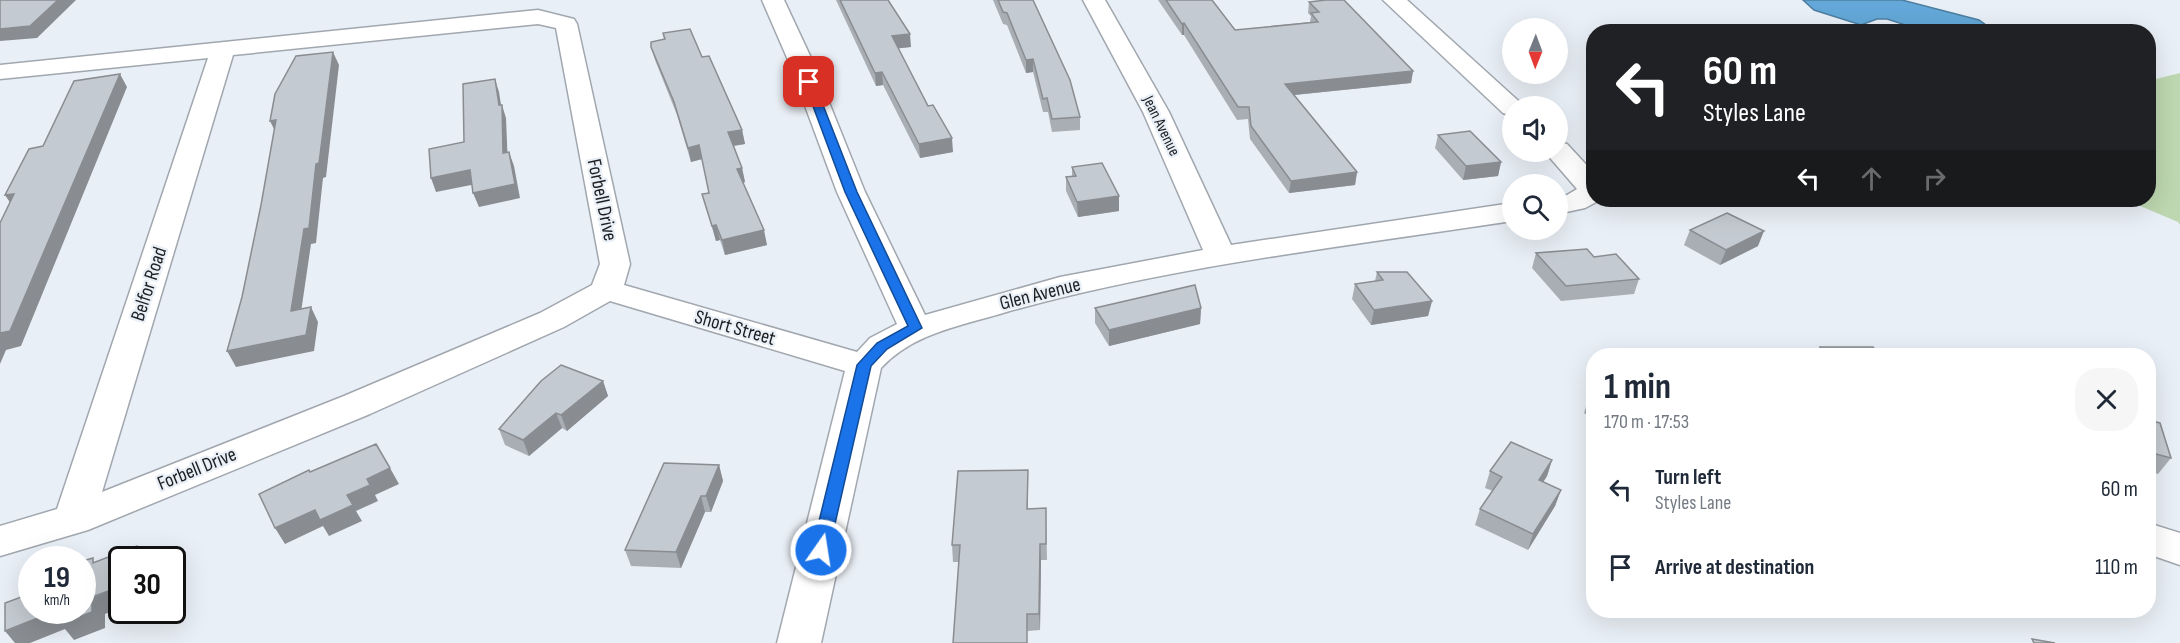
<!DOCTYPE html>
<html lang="en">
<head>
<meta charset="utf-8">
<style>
	body { margin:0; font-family:"Sofia Sans Condensed",sans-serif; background:#f6f6f7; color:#1f2937; height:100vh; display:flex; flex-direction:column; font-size:22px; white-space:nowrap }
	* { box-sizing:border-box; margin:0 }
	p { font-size:20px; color:#747a83 }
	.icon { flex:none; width:33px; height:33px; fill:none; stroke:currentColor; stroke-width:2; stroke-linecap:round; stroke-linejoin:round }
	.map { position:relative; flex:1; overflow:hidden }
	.panel { position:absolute; left:1586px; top:348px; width:570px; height:270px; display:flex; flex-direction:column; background:#fff; border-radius:24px; box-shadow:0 6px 24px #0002 }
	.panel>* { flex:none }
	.top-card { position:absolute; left:1586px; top:24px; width:570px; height:183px; border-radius:24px; box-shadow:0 6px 24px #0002; background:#202124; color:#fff; overflow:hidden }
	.needle { width:39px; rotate:181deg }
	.controls { position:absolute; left:1502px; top:18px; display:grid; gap:12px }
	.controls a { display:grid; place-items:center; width:66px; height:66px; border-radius:50%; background:#fff; box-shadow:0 6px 24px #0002; font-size:30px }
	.speed { position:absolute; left:18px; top:546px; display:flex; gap:12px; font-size:30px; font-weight:700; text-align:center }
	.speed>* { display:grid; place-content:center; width:78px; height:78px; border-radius:50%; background:#fff; box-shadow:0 6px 24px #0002; line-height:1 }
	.speed small { font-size:15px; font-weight:400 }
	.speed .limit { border:3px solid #111; border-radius:9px; background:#fff; color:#111 }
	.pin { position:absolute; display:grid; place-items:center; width:51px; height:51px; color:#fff; margin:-26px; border-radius:12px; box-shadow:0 3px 9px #0006 }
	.me { position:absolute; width:66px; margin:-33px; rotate:13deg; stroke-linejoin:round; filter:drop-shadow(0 0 4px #0008) }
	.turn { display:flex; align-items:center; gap:21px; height:126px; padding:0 18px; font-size:27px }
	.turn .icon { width:78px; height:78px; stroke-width:2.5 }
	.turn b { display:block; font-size:42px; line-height:51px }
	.lanes { display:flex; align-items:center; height:57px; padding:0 18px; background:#0003; justify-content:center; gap:30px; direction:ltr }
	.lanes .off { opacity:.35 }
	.round { display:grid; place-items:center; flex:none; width:63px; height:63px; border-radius:24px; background:#f6f6f7 }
	.headline { display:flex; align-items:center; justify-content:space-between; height:102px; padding:0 18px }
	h1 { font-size:36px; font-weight:700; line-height:45px }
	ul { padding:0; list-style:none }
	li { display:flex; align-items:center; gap:18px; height:78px; padding:0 18px }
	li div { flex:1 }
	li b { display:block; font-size:22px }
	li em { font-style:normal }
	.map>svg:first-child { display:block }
	.green { fill:#bdd7b0 }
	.water { fill:#63a8d8; stroke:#4e7fa1; stroke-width:1.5 }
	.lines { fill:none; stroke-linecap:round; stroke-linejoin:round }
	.street-casing { stroke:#a1a7ae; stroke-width:3 }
	.street { fill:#fff; fill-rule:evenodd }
	.wall { fill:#a9aeb4 }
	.shaded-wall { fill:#898d92 }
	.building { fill:#c4cad1; stroke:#898d92; stroke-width:1.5 }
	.route { fill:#1a73e8; stroke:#114b97; stroke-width:1.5 }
	.labels { text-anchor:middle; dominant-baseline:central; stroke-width:4.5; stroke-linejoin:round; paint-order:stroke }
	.far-street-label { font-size:16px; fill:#1c1e21; stroke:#e9eff6 }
	.street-label { font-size:20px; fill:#1c1e21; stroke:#e9eff6 }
</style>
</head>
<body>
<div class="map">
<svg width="2180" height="643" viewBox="0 0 2180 643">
	<rect width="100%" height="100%" fill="#e9eff6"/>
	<path class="green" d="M2180,73V225L2178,222L2126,200H2148V81Z"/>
	<path class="water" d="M1803,0H1902L1979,20L1990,28L1988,31H1924L1887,19H1877L1861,25L1814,10Z"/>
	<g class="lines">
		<defs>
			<path id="street" d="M762,0H784L812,60L865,192L925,315L1060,277L1203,250L1143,112L1083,0H1105L1169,112L1231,245L1512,203V221C1342,247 1168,266 1003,313C959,326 912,334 881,368L821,643H777L845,371L610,301L564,327L370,414L88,530L0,556V526L57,509L208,58L0,79V65L538,10L574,19L577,24L630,264L624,285L857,352L870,338L897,324L837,192L788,60ZM538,24L556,28L600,264L592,285L540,313L344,396L102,492L233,55Z
				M1383,0H1407L1524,106H1512V116L1503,113Z
				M1557,142L1567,144L1593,172V200H1600L1585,208L1557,214V196L1567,195L1577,189L1545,152H1557Z
				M2148,523L2180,533V565L2148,554Z"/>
		</defs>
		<use href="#street" class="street-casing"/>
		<use href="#street" class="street"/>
	</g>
	<path class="wall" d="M836,0H888L911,47L898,48L953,152L920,158L883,85L876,86Z
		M993,0H1033L1080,117V130L1052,132L1048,112H1043L1033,72L1026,73L1007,25L1003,24Z
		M1158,0H1200L1235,30L1310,22L1311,16L1308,13L1309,2L1413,71L1411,83L1294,95L1357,172L1355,185L1289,193L1250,139L1248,119L1237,120L1184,35H1182Z
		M663,33L702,57L742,130L745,144L734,146L742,168L745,182L743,183L767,245L725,255L720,240L716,241L702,194L709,193L702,159L691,162L677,115L655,60L651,47L664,39Z
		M1438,135L1501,162L1498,176L1463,180L1435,148Z
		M1072,167L1119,211L1078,217L1066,191V177L1072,176Z
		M1690,230L1758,246L1720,265L1684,245Z
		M1536,253L1594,257L1639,279L1634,294L1561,301L1532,268Z
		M1377,272L1432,301L1428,316L1371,325L1352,299L1355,284L1375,281Z
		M1095,308H1201L1200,324L1109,346L1095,323Z
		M1820,347L1880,356H1816Z
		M603,381L608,396L567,431L562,428L529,456L505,445L499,429Z
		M1593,396V420L1584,413L1589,397Z
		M2148,420L2171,458L2158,474L2148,471Z
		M1552,460L1547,476L1543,482L1561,490L1555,506L1528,550L1475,525L1480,509L1493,491L1485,488L1490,471Z
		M719,465L723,481L711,512H705L681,568L631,566L625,550Z
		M1028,486V509L1046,508L1047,560H1041L1040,630L1028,631L959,562H953L952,545Z"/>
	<path class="shaded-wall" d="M58,0H76L37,38L0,41V29Z
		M1184,23V35H1182V24Z
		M910,34L911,47L893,49L892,36Z
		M333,52L339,65L326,177L323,178L316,243L311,244L299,326L291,311L304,229L316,164Z
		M1033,59V72L1026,73V60Z
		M1413,71L1411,83L1284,96L1285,84Z
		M882,72L883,85L876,86L875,73Z
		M120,74L127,87L21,346L6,350L0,364V333Z
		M495,79L499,92L502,111V105L506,118L508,167L503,153L499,105Z
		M276,120L277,135L270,121Z
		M742,130L745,144L731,146L728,132Z
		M952,138L953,152L920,158L919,144Z
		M699,145L702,159L691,162L688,148Z
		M509,152L514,166L520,198L479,207L473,193Z
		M1501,162L1498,176L1463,180L1466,166Z
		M742,168L745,182L740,183L737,169Z
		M470,170L476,184L436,192L431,178Z
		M1357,172L1355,185L1289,193L1291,181Z
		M14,194L15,210L5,195Z
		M1119,196V211L1078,217L1077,202Z
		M716,225L720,240L716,241L712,226Z
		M764,230L767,245L725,255L722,240Z
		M1764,231L1758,246L1720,265L1726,250Z
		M1432,301L1428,316L1371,325L1374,310Z
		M311,307L318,322L314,351L236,367L227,351Z
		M1201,308L1200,324L1109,346V330Z
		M603,381L608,396L567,431L561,415Z
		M556,413L562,428L529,456L523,440Z
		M1552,460L1547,476L1534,497L1539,480Z
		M719,465L723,481L711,512L706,496Z
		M390,468L399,484L375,495L367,479Z
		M370,485L378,501L356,511L362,521L329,536L323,526L285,544L275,528Z
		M1561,490L1555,506L1528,550L1533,534Z
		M701,496L705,512L681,568L676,552Z
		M1040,544L1041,560L1040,630L1039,614Z
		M137,546L147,560H139Z
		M122,586V607L105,614V628L74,640L65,629L30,643H15L5,631L58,610H61Z"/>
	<path class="building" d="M0,0H58L30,26L0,29Z
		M840,0H888L910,34L892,36L928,106L933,105L952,138L919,144L882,72L875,73Z
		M998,0H1033L1070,80L1080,117L1052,119L1047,98L1043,99L1033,59L1026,60L1007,13L1003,12Z
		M1166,0H1212L1235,30L1318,22L1311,13L1319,12L1309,2L1326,0H1344L1413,71L1285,84L1357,172L1291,181L1251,126L1249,107H1238L1184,23L1182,24Z
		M690,29L702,57L709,56L742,130L728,132L742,168L737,169L764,230L722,240L716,225L712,226L702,194L709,193L699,145L688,148L674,102L651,47V42L665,39L663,33Z
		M333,52L319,163L316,164L309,228L304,229L291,311L311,307L306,335L227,351L242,297L261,205L276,120L270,121L275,94L296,56Z
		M120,74L10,331L0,333V223L14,194L5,195L29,149L43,146L74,81Z
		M495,79L499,105H502L503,153L509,152L515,184L473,193L470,170L431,178L429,149L464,142L463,84Z
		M1470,131L1501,162L1466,166L1438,135Z
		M1102,163L1119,196L1077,202L1066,177L1076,176L1072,167Z
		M1727,213L1764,231L1726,250L1690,230Z
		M1587,249L1594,257L1616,254L1639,279L1566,286L1536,253Z
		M1377,272H1407L1432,301L1374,310L1355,284L1383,280Z
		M1195,285L1201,308L1109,330L1095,308Z
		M1820,347H1873L1880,356H1826Z
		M561,365L603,381L561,415L556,413L523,440L499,429L541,381Z
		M2148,420L2160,423L2171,458L2148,452Z
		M1511,442L1552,460L1539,480L1561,490L1533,534L1480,509L1502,477L1490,471Z
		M376,444L390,468L367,479L370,485L347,495L353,505L320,520L315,510L275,528L259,494L309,470L310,472Z
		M664,463L719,465L706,496H701L676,552L625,550Z
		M1028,470L1027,509L1046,508V544H1040L1039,614H1027V643H953L960,545H952L958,471Z
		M137,546L139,560H122V586L92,597V612L61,624L60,610H82V561L93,558V563Z
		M32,593V610H58L5,631V603Z
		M2032,639L2055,643H2034Z"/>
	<path class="route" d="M809,79L814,82L857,192L922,328L887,349L871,366L829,550L827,555L821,557L815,555L812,550L857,365L877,343L908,326L845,192L804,82Z"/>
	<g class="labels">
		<g class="far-street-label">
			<text transform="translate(1161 126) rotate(64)">Jean Avenue</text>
		</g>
		<g class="street-label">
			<text transform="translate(602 200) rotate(78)">Forbell Drive</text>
			<text transform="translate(149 284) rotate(-72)">Belfor Road</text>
			<text transform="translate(1040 294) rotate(-14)">Glen Avenue</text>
			<text transform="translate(735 328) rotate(16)">Short Street</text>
			<text transform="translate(197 469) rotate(-22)">Forbell Drive</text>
		</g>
	</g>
</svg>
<div class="controls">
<a><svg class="needle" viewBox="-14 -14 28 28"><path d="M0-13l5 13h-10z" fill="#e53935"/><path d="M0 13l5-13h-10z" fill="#747a83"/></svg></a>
<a><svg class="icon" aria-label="sound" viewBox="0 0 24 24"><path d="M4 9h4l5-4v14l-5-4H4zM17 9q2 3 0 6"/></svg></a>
<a><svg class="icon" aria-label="search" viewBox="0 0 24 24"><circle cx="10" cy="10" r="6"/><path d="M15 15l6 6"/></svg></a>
</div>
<div class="speed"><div>19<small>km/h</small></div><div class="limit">30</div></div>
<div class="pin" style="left:809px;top:82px;background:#d93025"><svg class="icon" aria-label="arrive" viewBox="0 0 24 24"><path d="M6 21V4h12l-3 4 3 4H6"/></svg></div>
<svg class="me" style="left:821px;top:550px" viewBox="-20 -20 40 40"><circle r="17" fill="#1a73e8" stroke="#fff" stroke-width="3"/><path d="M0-11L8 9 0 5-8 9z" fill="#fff"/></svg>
<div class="top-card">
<div class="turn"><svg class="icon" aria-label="left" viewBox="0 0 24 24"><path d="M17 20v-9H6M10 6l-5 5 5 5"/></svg><div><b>60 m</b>Styles Lane</div></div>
<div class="lanes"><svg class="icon" aria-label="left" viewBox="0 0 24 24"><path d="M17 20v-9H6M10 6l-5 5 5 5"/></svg><svg class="icon off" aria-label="ahead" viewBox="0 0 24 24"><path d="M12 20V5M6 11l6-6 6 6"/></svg><svg class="icon off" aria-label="right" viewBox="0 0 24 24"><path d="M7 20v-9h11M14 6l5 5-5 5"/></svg></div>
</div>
<section class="panel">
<div class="headline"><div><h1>1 min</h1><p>170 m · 17:53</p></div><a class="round"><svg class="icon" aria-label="close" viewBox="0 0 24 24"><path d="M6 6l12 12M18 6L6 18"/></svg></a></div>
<ul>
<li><svg class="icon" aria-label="left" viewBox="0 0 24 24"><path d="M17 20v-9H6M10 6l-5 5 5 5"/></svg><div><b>Turn left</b><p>Styles Lane</p></div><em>60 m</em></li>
<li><svg class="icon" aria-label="arrive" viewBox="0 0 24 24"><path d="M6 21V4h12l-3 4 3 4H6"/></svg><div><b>Arrive at destination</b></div><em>110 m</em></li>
</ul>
</section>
</div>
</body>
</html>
